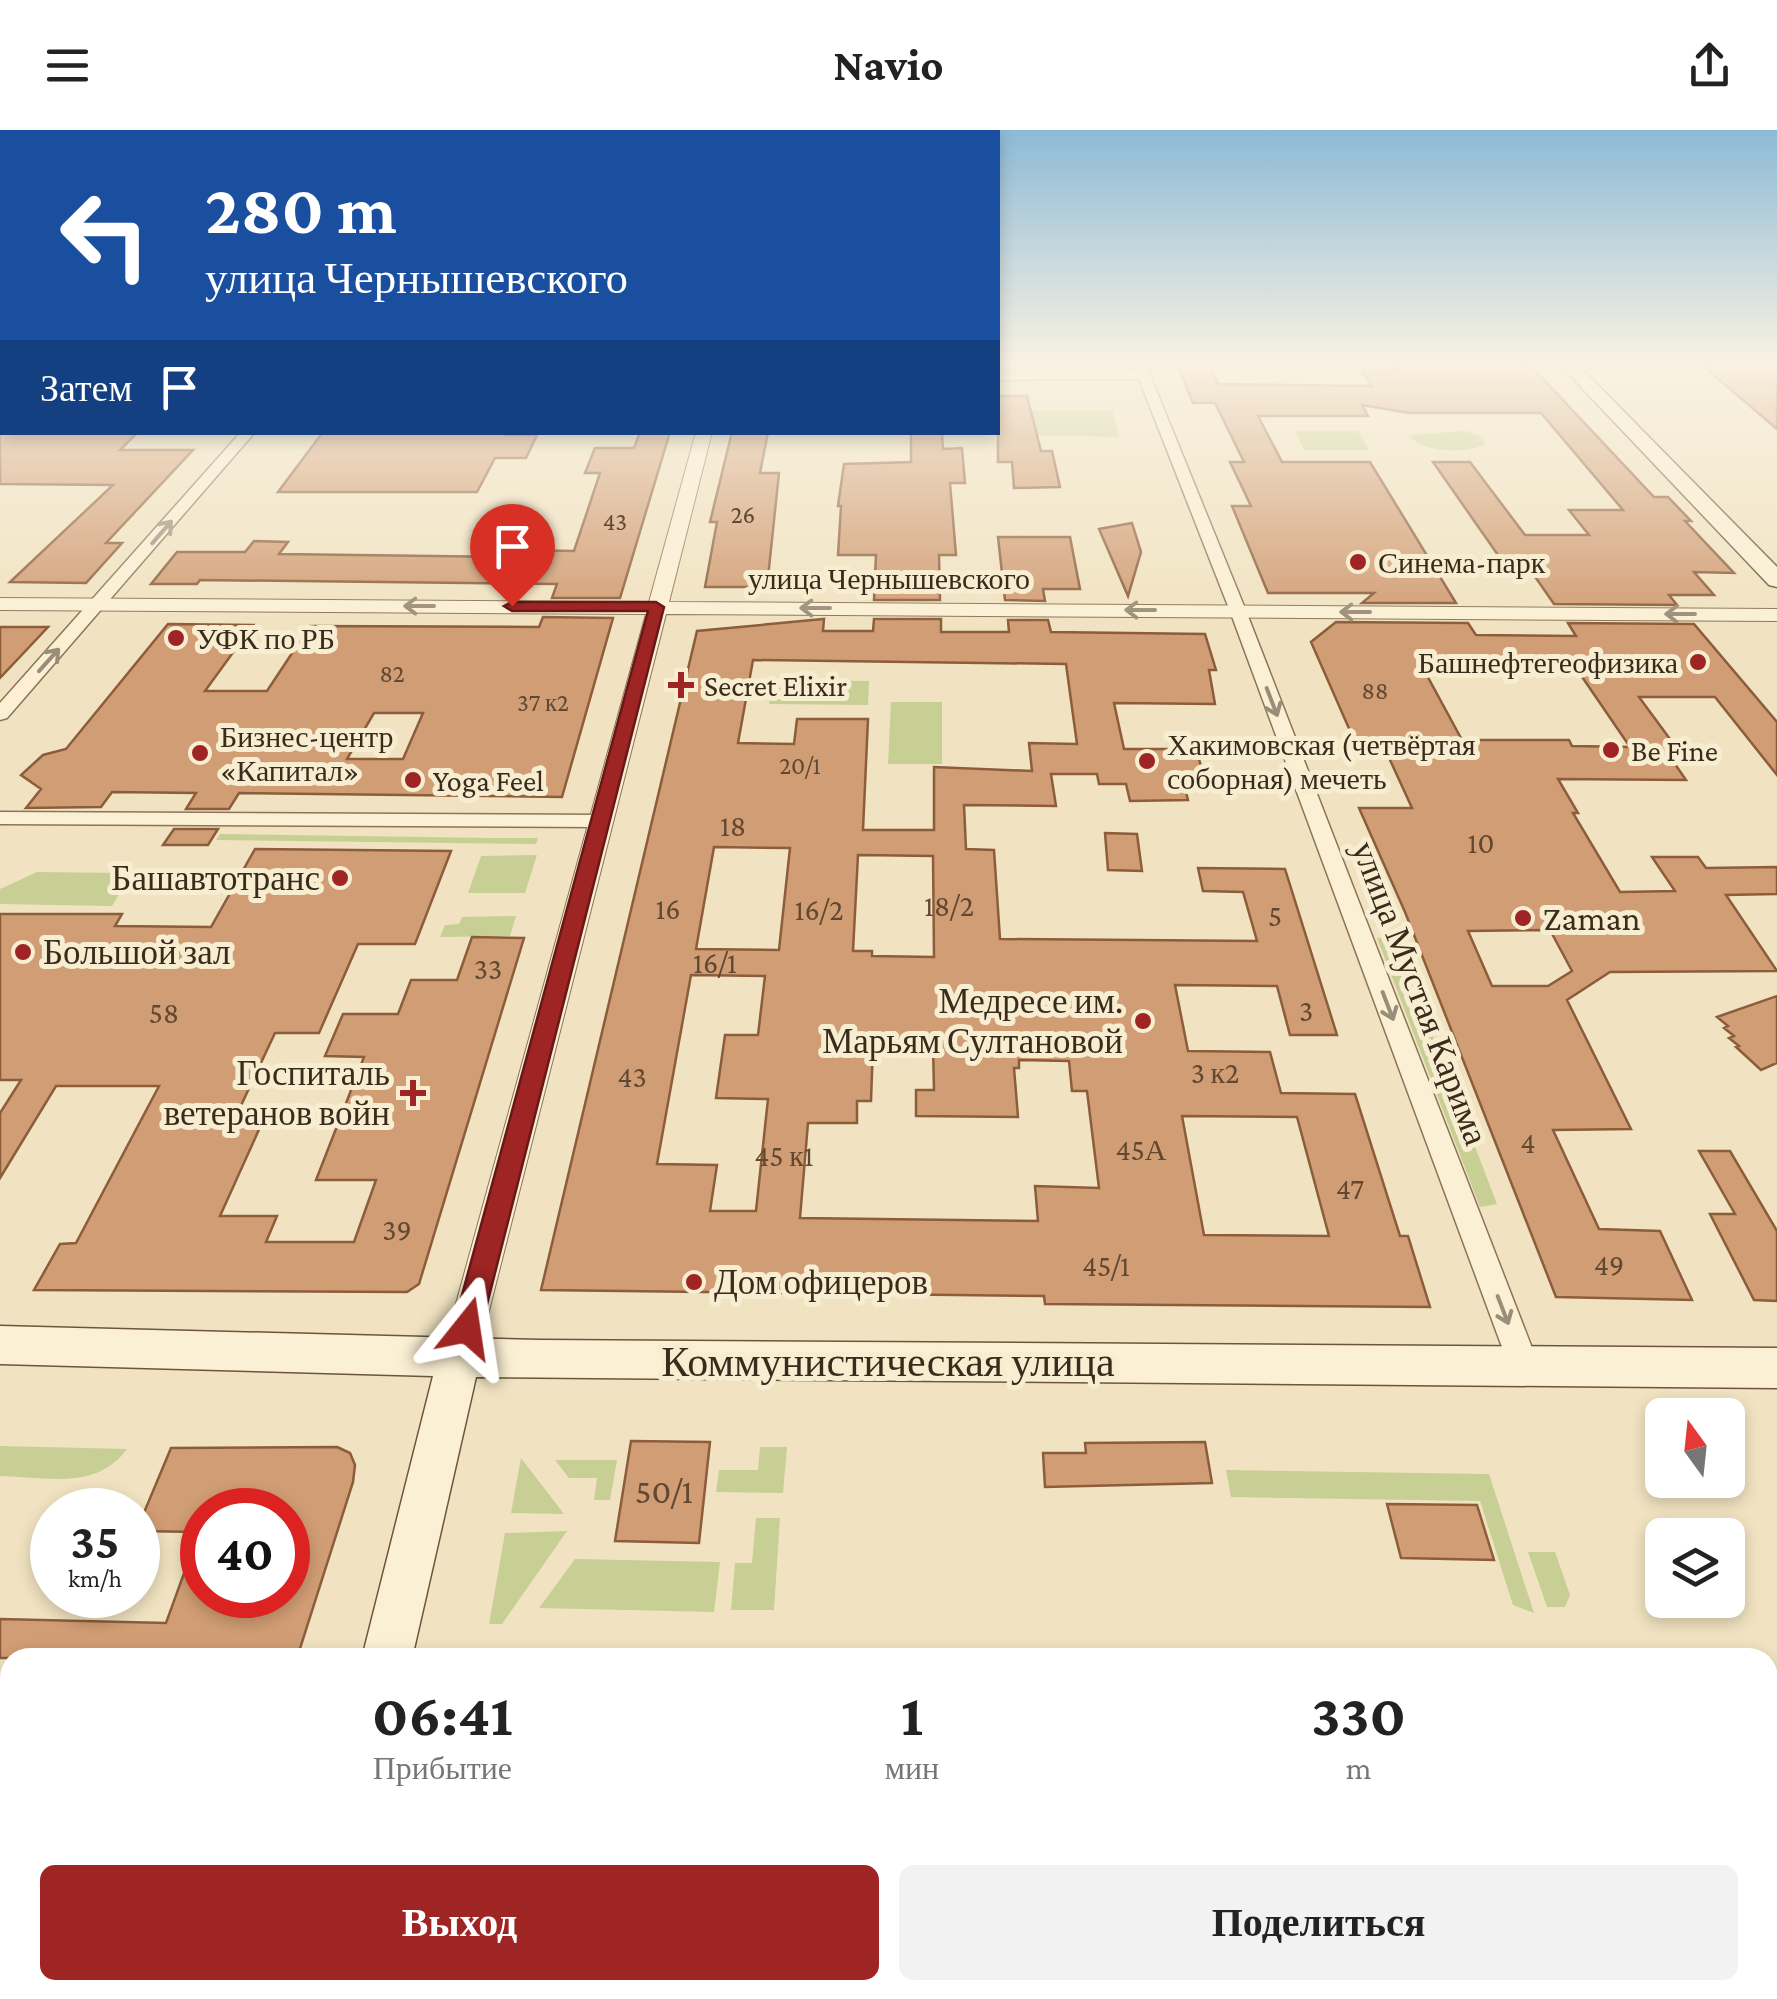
<!DOCTYPE html>
<html lang="ru">
<head>
<meta charset="utf-8">
<style>
	body { margin:0; font-family:"Crimson Pro",serif; background:#f2f2f2; color:#222; height:100vh; display:flex; flex-direction:column; font-size:38px; white-space:nowrap }
	* { box-sizing:border-box; margin:0 }
	p { font-size:32px; color:#767676 }
	.icon { flex:none; width:55px; height:55px; fill:none; stroke:currentColor; stroke-width:2; stroke-linecap:round; stroke-linejoin:round }
	.map { position:relative; flex:1; overflow:hidden }
	.details { position:absolute; left:0px; top:1518px; width:1778px; height:352px; display:flex; flex-direction:column; background:#fff; border-radius:30px 30px 0 0; box-shadow:0 5px 15px #0003 }
	.details>* { flex:none }
	.guide { position:absolute; left:0px; top:0px; width:1000px; height:305px; box-shadow:0 5px 15px #0003; background:#1a4fa0; color:#fff; overflow:hidden }
	.needle { width:65px; rotate:345deg }
	.buttons { position:absolute; left:1645px; top:1268px; display:grid; gap:20px }
	.buttons a { display:grid; place-items:center; width:100px; height:100px; border-radius:15px; background:#fff; box-shadow:0 5px 15px #0003; font-size:50px }
	.speed { position:absolute; left:30px; top:1358px; display:flex; gap:20px; font-size:50px; font-weight:700; text-align:center }
	.speed>* { display:grid; place-content:center; width:130px; height:130px; border-radius:50%; background:#fff; box-shadow:0 5px 15px #0003; line-height:1 }
	.speed small { font-size:25px; font-weight:400 }
	.speed .limit { border:15px solid #d22; background:#fff; color:#111 }
	.pin { position:absolute; display:grid; place-items:center; width:85px; height:85px; color:#fff; margin:-102px -42px; border-radius:50% 50% 50% 0; rotate:-45deg; box-shadow:0 0 10px #0007 }
	.pin .icon { rotate:45deg }
	.me { position:absolute; width:110px; margin:-55px; rotate:15deg; stroke-linejoin:round; filter:drop-shadow(0 0 8px #0008) }
	.turn { display:flex; align-items:center; gap:35px; height:210px; padding:0 40px; font-size:45px }
	.turn .icon { width:130px; height:130px; stroke-width:2.5 }
	.turn b { display:block; font-size:70px; line-height:85px }
	.then { display:flex; align-items:center; height:95px; padding:0 40px; background:#0003; gap:20px; font-size:38px }
	.eta { display:flex; justify-content:space-evenly; align-items:center; height:170px; text-align:center }
	.eta b { font-size:60px; font-weight:700; line-height:70px }
	.button { display:flex; gap:20px; margin-top:auto; padding:20px 40px }
	.button a { flex:1; height:115px; border-radius:15px; background:#9e2523; color:#fff; font-size:40px; font-weight:700; line-height:115px; text-align:center }
	.button a+a { background:#f2f2f2; color:#222 }
	header { display:flex; justify-content:space-between; align-items:center; height:130px; padding:0 40px; background:#fff; font-size:45px; font-weight:700 }
	.map>svg:first-child { display:block }
	.green { fill:#c7cf94 }
	.building { fill:#d19d74; stroke:#8c5d3b; stroke-width:2.5; fill-rule:evenodd }
	.lines { fill:none; stroke-linecap:round; stroke-linejoin:round }
	.minor-casing { stroke:#8b7457; stroke-width:3 }
	.tertiary-casing { stroke:#8b7457; stroke-width:2 }
	.secondary-casing { stroke:#6d553a; stroke-width:3 }
	.minor { fill:#fbf0d4; fill-rule:evenodd }
	.tertiary { fill:#fbf0d4; fill-rule:evenodd }
	.secondary { fill:#fbf0d4; fill-rule:evenodd }
	.oneway { stroke:#9a8e78 }
	.route { fill:#9e2523; stroke:#671817; stroke-width:2.5 }
	.poi-dot { fill:#9e2523; stroke:#f7edd1; stroke-width:4 }
	.labels { text-anchor:middle; dominant-baseline:central; stroke-width:10; stroke-linejoin:round; paint-order:stroke }
	.far-number-label { font-size:25px; fill:#604832 }
	.far-poi-label { font-size:30px; fill:#3a2b1c; stroke:#f7edd1; text-anchor:start }
	.far-street-label { font-size:30px; fill:#3a2b1c; stroke:#f7edd1 }
	.number-label { font-size:30px; fill:#604832 }
	.poi-label { font-size:35px; fill:#3a2b1c; stroke:#f7edd1; text-anchor:end }
	.street-label { font-size:35px; fill:#3a2b1c; stroke:#f7edd1 }
	.near-number-label { font-size:35px; fill:#604832 }
	.near-street-label { font-size:42px; fill:#3a2b1c; stroke:#f7edd1 }
</style>
</head>
<body>
<header><svg class="icon" aria-label="menu" viewBox="0 0 24 24"><path d="M4 6h16M4 12h16M4 18h16"/></svg>Navio<svg class="icon" aria-label="share" viewBox="0 0 24 24"><path d="M12 15V3M7 8l5-5 5 5M5 13v7h14v-7"/></svg></header>
<div class="map">
<svg width="1777" height="1869" viewBox="0 0 1777 1869">
	<rect width="100%" height="100%" fill="#f1e3c1"/>
	<path class="green" d="M998,280H1112L1119,307L960,304L998,302Z
		M1295,301H1358L1369,320H1304Z
		M1465,301L1478,305L1486,314C1466,324 1422,323 1408,305Z
		M773,550L869,551L868,575L769,574Z
		M891,572H942V634H888Z
		M220,704L494,708H538L536,714L216,710Z
		M537,725L525,763H468L481,726Z
		M37,742L119,743H132L112,776L0,774V759Z
		M516,786L510,806L440,807L445,795L459,794L462,787Z
		M1377,808H1395L1497,1074L1480,1077Z
		M0,1316L127,1319C96,1361 47,1347 0,1346Z
		M760,1317H787L783,1363L716,1362L719,1340H758Z
		M521,1328L564,1384L511,1383Z
		M555,1330H617L610,1370H594L597,1348H569Z
		M1226,1340L1489,1344L1534,1483L1513,1475L1480,1371L1231,1367Z
		M756,1388H780L774,1480H731L735,1433H752Z
		M567,1401L502,1494H489L505,1403Z
		M1528,1422H1555L1570,1465L1565,1477H1547Z
		M575,1429L720,1432L714,1482L539,1478Z"/>
	<path class="building" d="M1178,236H1210L1218,254L1372,256L1362,241H1396L1392,236H1531L1654,367H1668L1691,391H1685L1734,443L1694,442L1714,465H1669L1677,475L1554,474L1529,438H1507L1433,332H1470L1525,405H1589L1569,380H1623L1541,283H1409L1362,275L1368,286H1258L1282,332H1370L1456,473H1362L1374,463H1268L1232,376H1251L1230,332H1244L1215,273H1193Z
		M1703,236H1777V299Z
		M998,266H1027L1041,321H1052L1060,357L1014,358L1012,332H998Z
		M0,302H138L120,320H193L106,413H122L86,453L10,452L113,355L0,354Z
		M323,302H508L506,305H537L526,328H495L477,362H278Z
		M640,302H670L620,468H552L557,454L200,450L197,454H151L177,422H245L254,411L288,412L279,424L519,427L522,420L574,421L600,343H585L595,318H634Z
		M732,302H768L760,343H779L767,457H705L717,392H710Z
		M911,302H942L943,319L962,318L965,353H950L956,425H939L940,470H874L876,425H838L841,376H838L844,334L911,332Z
		M1132,393L1141,422L1128,466L1099,399Z
		M998,407H1070L1080,459H1043L1045,471L1005,470Z
		M543,487L613,488L562,667L239,663L229,679H186L196,663L112,662L101,677L26,678L41,659L21,645L43,625L66,619L168,494L253,495L205,561H267L310,496L539,497ZM374,583H423L403,629H347Z
		M824,489L823,501H873L874,489H941V502H1009L1008,490H1048L1051,502L1205,504L1216,540H1209L1215,574L1114,573L1124,619H1196L1203,643H1181L1188,670L1130,671L1126,654H1099L1097,644H1051L1056,676L964,675L966,719L994,720L1000,809L1257,811L1243,762L1203,761L1198,738L1285,739L1337,905H1290L1277,856L1175,855L1188,921L1270,922L1281,963L1355,964L1400,1106H1408L1430,1177L1045,1174L1044,1166L541,1160L697,501ZM753,530L1066,534L1077,614L1029,613L1032,641L934,637V700H863L868,589H797L794,614L738,613ZM714,717L790,718L779,820L696,819ZM858,725L933,726L934,827L872,826V821H853ZM691,845L765,846L758,905H725L716,968L768,969L756,1081H710L717,1035L657,1034ZM873,915L933,916L934,960H916V986L1018,987L1014,938H1019V930L1069,931L1072,961H1087L1099,1058L1035,1056L1038,1091L800,1088L808,993H857V971H871ZM1182,986L1297,987L1329,1106L1204,1105Z
		M1336,492L1468,493L1476,505L1576,506L1568,493L1694,494L1777,592V645L1715,567H1639L1681,624H1668L1686,650L1558,649L1578,683H1573L1620,762L1675,761L1652,727H1698L1706,738L1777,737V764L1726,765L1777,841L1610,842L1567,870L1631,999L1553,1000L1599,1099L1660,1101L1692,1170L1556,1167L1405,782L1359,678H1412L1385,619H1358L1311,512ZM1423,538H1576L1630,617L1572,616L1569,610H1462ZM1550,800L1572,841L1548,856H1492L1468,801Z
		M0,497H48L0,548Z
		M174,699H218L208,715H163Z
		M1105,703L1137,704L1142,741L1108,740Z
		M255,719L451,721L415,814H358L319,903H275L237,984H266L220,1086H277L266,1112H354L376,1050H316L364,927L325,926L343,884H398L411,850H457L472,807L524,808L419,1154L407,1162L34,1160L60,1114L76,1113L159,956H56L0,1048V983L21,950H0V784H122L115,796L211,797Z
		M1777,866V933L1761,940L1736,917L1739,916L1729,908L1734,906L1724,898L1728,896L1717,887Z
		M1699,1021H1730L1777,1101V1171L1754,1170L1710,1084H1735Z
		M631,1311L710,1312L699,1413L615,1411Z
		M1205,1312L1212,1353L1045,1357L1043,1323H1086L1085,1313Z
		M337,1317L350,1323L355,1335L353,1352L297,1528H0V1489L166,1493L199,1402L138,1401V1397L171,1318ZM202,1380H288V1465H202Z
		M1387,1374L1477,1375L1494,1430L1401,1428Z"/>
	<g class="lines">
		<defs>
			<path id="minor" d="M1134,235H1146L1246,481L1539,1236L1535,1246L1524,1250L1513,1246L1509,1236L1230,481L1139,249L998,250V242L1136,241Z
				M241,302H255L7,588L0,590V573Z
				M0,682L600,685L610,691L600,697L0,694Z"/>
			<path id="tertiary" d="M696,302H712L669,472L1777,479V491L666,484L477,1228L472,1240L459,1245L446,1240L441,1228L646,484L0,480V468L649,472Z"/>
			<path id="secondary" d="M1560,235H1578L1777,437V457L1769,455Z
				M0,1196L540,1210L1777,1218V1258L476,1247L412,1528H362L433,1246L0,1234Z
				M277,1860H335L333,1869H275Z"/>
		</defs>
		<use href="#minor" class="minor-casing"/>
		<use href="#tertiary" class="tertiary-casing"/>
		<use href="#secondary" class="secondary-casing"/>
		<use href="#minor" class="minor"/>
		<use href="#tertiary" class="tertiary"/>
		<use href="#secondary" class="secondary"/>
	</g>
	<defs><path id="oneway-shaft" d="M-6 0H5M1.5-3L5.5 0L1.5 3" fill="none" stroke-width="1.6" stroke-linecap="round" stroke-linejoin="round" transform="scale(2.5)"/></defs>
	<g class="oneway">
		<use href="#oneway-shaft" transform="translate(162 402) rotate(-49)"/>
		<use href="#oneway-shaft" transform="translate(419 476) rotate(-180)"/>
		<use href="#oneway-shaft" transform="translate(815 478) rotate(-180)"/>
		<use href="#oneway-shaft" transform="translate(1140 480) rotate(-180)"/>
		<use href="#oneway-shaft" transform="translate(1355 482) rotate(-180)"/>
		<use href="#oneway-shaft" transform="translate(1680 484) rotate(-180)"/>
		<use href="#oneway-shaft" transform="translate(49 530) rotate(-48)"/>
		<use href="#oneway-shaft" transform="translate(1272 572) rotate(69)"/>
		<use href="#oneway-shaft" transform="translate(1388 876) rotate(69)"/>
		<use href="#oneway-shaft" transform="translate(1503 1180) rotate(69)"/>
	</g>
	<linearGradient id="sky" x2="0" y2="1"><stop stop-color="#8dbad6"/><stop offset="0.47" stop-color="#f9f2e3"/><stop offset="1" stop-color="#f9f2e3" stop-opacity="0"/></linearGradient>
	<rect width="1777" height="497" fill="url(#sky)"/>
	<path class="route" d="M656,472L664,477L481,1198L477,1206L467,1210L457,1206L453,1198L648,481H512L504,476L512,472Z"/>
	<g class="poi-dot">
		<circle cx="1358" cy="432" r="10"/>
		<circle cx="176" cy="508" r="10"/>
		<circle cx="1698" cy="532" r="10"/>
		<path d="M676 540h10v10h10v10h-10v10h-10v-10h-10v-10h10z"/>
		<circle cx="1611" cy="620" r="10"/>
		<circle cx="200" cy="623" r="10"/>
		<circle cx="1147" cy="631" r="10"/>
		<circle cx="413" cy="650" r="10"/>
		<circle cx="340" cy="748" r="10"/>
		<circle cx="1523" cy="788" r="10"/>
		<circle cx="23" cy="822" r="10"/>
		<circle cx="1143" cy="891" r="10"/>
		<path d="M408 948h10v10h10v10h-10v10h-10v-10h-10v-10h10z"/>
		<circle cx="694" cy="1152" r="10"/>
	</g>
	<g class="labels">
		<g class="far-number-label">
			<text x="743" y="384">26</text>
			<text x="615" y="391">43</text>
			<text x="392" y="543">82</text>
			<text x="1375" y="560">88</text>
			<text x="543" y="572">37 к2</text>
			<text x="800" y="635">20/1</text>
		</g>
		<g class="far-poi-label">
			<text x="1378" y="432">Синема-парк</text>
			<text x="196" y="508">УФК по РБ</text>
			<text x="1678" y="532" text-anchor="end">Башнефтегеофизика</text>
			<text x="704" y="555">Secret Elixir</text>
			<text x="220" y="606">Бизнес-центр<tspan x="220" dy="34">«Капитал»</tspan></text>
			<text x="1167" y="614">Хакимовская (четвёртая<tspan x="1167" dy="34">соборная) мечеть</tspan></text>
			<text x="1631" y="620">Be Fine</text>
			<text x="433" y="650">Yoga Feel</text>
		</g>
		<g class="far-street-label">
			<text x="889" y="448">улица Чернышевского</text>
		</g>
		<g class="number-label">
			<text x="733" y="695">18</text>
			<text x="1481" y="712">10</text>
			<text x="949" y="775">18/2</text>
			<text x="668" y="778">16</text>
			<text x="819" y="779">16/2</text>
			<text x="1275" y="785">5</text>
			<text x="715" y="832">16/1</text>
			<text x="488" y="838">33</text>
			<text x="1306" y="880">3</text>
			<text x="164" y="882">58</text>
			<text x="1215" y="942">3 к2</text>
			<text x="632" y="946">43</text>
			<text x="1528" y="1012">4</text>
			<text x="1141" y="1019">45А</text>
			<text x="784" y="1025">45 к1</text>
			<text x="1350" y="1058">47</text>
			<text x="397" y="1099">39</text>
			<text x="1609" y="1134">49</text>
			<text x="1106" y="1135">45/1</text>
		</g>
		<g class="poi-label">
			<text x="320" y="748">Башавтотранс</text>
			<text x="1543" y="788" text-anchor="start">Zaman</text>
			<text x="43" y="822" text-anchor="start">Большой зал</text>
			<text x="1123" y="871">Медресе им.<tspan x="1123" dy="40">Марьям Султановой</tspan></text>
			<text x="390" y="943">Госпиталь<tspan x="390" dy="40">ветеранов войн</tspan></text>
			<text x="714" y="1152" text-anchor="start">Дом офицеров</text>
		</g>
		<g class="street-label">
			<text transform="translate(1420 863) rotate(69)">улица Мустая Карима</text>
		</g>
		<g class="near-number-label">
			<text x="664" y="1361">50/1</text>
		</g>
		<g class="near-street-label">
			<text x="888" y="1231">Коммунистическая улица</text>
		</g>
	</g>
</svg>
<div class="buttons">
<a><svg class="needle" viewBox="-14 -14 28 28"><path d="M0-13l5 13h-10z" fill="#e53935"/><path d="M0 13l5-13h-10z" fill="#767676"/></svg></a>
<a><svg class="icon" aria-label="layers" viewBox="0 0 24 24"><path d="M12 4l9 5-9 5-9-5zM3 14l9 5 9-5"/></svg></a>
</div>
<div class="speed"><div>35<small>km/h</small></div><div class="limit">40</div></div>
<div class="pin" style="left:512px;top:476px;background:#d93025"><svg class="icon" aria-label="arrive" viewBox="0 0 24 24"><path d="M6 21V4h12l-3 4 3 4H6"/></svg></div>
<svg class="me" style="left:467px;top:1198px" viewBox="-20 -20 40 40"><path d="M0-17L14 15 0 8-14 15z" fill="#9e2523" stroke="#fff" stroke-width="4"/></svg>
<div class="guide">
<div class="turn"><svg class="icon" aria-label="left" viewBox="0 0 24 24"><path d="M17 20v-9H6M10 6l-5 5 5 5"/></svg><div><b>280 m</b>улица Чернышевского</div></div>
<div class="then">Затем<svg class="icon" aria-label="arrive" viewBox="0 0 24 24"><path d="M6 21V4h12l-3 4 3 4H6"/></svg></div>
</div>
<section class="details">
<div class="eta">
<div><b>06:41</b><p>Прибытие</p></div>
<div><b>1</b><p>мин</p></div>
<div><b>330</b><p>m</p></div>
</div>
<div class="button"><a>Выход</a><a>Поделиться</a></div>
</section>
</div>
</body>
</html>
